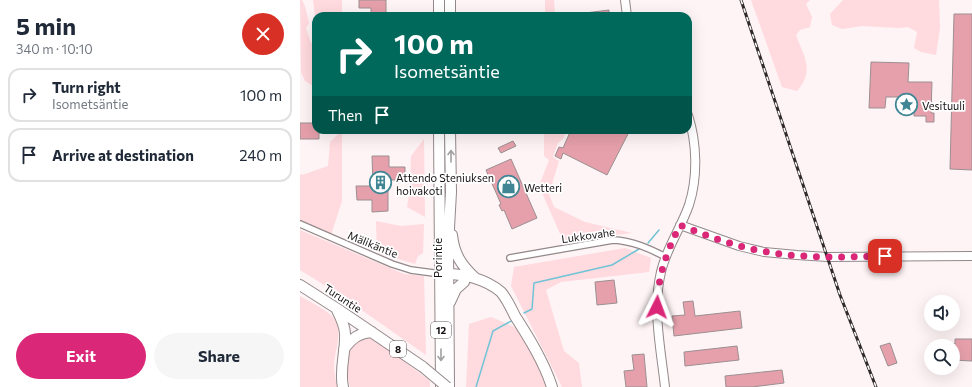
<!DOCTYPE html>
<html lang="en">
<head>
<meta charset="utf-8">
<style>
	body { margin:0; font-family:Commissioner,sans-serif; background:#f6f6f7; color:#1f2937; height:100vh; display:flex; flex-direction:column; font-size:15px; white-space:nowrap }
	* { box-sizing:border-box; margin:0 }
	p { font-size:13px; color:#747a83 }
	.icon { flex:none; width:22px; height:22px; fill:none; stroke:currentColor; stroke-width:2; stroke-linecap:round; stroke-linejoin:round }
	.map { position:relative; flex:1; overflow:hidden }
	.details { display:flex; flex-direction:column; background:#fff; width:300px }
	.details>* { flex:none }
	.top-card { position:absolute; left:12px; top:12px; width:380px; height:122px; border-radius:12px; box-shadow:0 4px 16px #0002; background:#00695c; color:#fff; overflow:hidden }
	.controls { position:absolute; left:624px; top:295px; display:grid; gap:8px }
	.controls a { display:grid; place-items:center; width:36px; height:36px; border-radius:50%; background:#fff; box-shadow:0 4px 16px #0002; font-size:20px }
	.pin { position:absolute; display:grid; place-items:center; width:34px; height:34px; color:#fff; margin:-17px; border-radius:8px; box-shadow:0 2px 6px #0006 }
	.me { position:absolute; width:44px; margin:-22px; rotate:3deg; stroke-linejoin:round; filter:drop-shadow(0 0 3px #0008) }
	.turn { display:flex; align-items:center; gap:14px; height:84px; padding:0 16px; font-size:18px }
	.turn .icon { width:52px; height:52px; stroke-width:2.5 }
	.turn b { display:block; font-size:28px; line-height:34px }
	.then { display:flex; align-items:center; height:38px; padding:0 16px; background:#0003; gap:8px; font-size:15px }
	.round { display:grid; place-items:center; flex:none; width:42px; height:42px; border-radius:21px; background:#f6f6f7 }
	.head { display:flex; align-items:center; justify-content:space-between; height:68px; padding:0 16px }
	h1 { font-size:24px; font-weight:700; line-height:30px }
	.button { display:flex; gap:8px; margin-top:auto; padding:8px 16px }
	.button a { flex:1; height:46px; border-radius:24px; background:#db2777; color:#fff; font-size:16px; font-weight:700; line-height:46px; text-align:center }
	.button a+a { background:#f6f6f7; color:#1f2937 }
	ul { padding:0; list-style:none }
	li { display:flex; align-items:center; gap:12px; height:54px; margin:0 8px 6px; padding:0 8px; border:2px solid #e0e1e3; border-radius:12px }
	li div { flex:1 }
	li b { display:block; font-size:15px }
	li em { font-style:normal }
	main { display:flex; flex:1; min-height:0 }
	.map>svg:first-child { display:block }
	.green { fill:#ffdadf }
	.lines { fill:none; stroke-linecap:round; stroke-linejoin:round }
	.stream { stroke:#71c4d6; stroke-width:1.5 }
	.building { fill:#e6a0ab; stroke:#9b8f91 }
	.street-casing { stroke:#94898a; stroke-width:8 }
	.secondary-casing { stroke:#94898a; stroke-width:10 }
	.highway-casing { stroke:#94898a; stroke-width:12 }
	.street { stroke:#fff; stroke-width:5.5 }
	.secondary { stroke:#fff; stroke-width:8 }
	.highway { stroke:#fff; stroke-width:10 }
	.rail-casing { stroke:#302a2c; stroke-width:3 }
	.rail { stroke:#fff; stroke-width:1.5; stroke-dasharray:4.5; stroke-linecap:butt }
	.highway-bridge-casing { stroke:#94898a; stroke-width:12; stroke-linecap:butt }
	.highway-bridge { stroke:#fff; stroke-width:10 }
	.oneway { stroke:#a2a0a0 }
	.route { stroke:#db2777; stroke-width:7; stroke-dasharray:0 12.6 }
	.labels { text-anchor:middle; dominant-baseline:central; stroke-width:3.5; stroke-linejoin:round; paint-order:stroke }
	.shield { fill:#fff; stroke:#5c5859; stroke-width:1 }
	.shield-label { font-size:10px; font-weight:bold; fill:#161112 }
	.poi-label { font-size:11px; fill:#161112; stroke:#fff; text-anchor:start }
	.street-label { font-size:11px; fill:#161112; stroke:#fff }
</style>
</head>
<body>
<main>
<section class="details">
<div class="head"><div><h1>5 min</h1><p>340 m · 10:10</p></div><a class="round" style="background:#d93025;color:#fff"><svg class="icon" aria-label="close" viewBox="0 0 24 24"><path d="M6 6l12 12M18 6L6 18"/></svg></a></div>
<ul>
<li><svg class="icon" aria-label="right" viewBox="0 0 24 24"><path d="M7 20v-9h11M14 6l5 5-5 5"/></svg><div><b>Turn right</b><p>Isometsäntie</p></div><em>100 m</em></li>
<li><svg class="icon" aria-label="arrive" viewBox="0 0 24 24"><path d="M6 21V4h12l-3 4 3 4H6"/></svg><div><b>Arrive at destination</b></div><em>240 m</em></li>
</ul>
<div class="button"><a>Exit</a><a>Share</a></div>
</section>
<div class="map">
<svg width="672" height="387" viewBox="0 0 672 387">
	<rect width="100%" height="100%" fill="#fef3f5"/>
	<path class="green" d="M0,0H2L5,6L9,23L6,28L11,43H15L16,41V88L5,81L1,72Z
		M13,0H42V16H16V24Z
		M245,0H254L255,16H245Z
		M451,0H510L506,4L512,17L510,27L500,30L496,35C504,57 515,70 497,91L482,87Z
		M543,0H639L640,28L636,55L621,52L614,48L617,32L608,27L599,28L562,26L542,29L532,25L530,14Z
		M42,130V201L31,235L0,221V174L2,175L28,166L30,142Z
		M244,130H267L263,139L258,143L253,157L259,161L249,194L254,207L285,222L332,233L265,241L261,236L239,186L249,160L244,156Z
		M124,139L125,217L107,207L110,189L111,156Z
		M76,221L101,226L124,224L123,253L118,256L115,264L77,253Z
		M0,230L104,274L124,276L126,355C84,326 44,296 0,270Z
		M325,248L351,258L349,272L261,282L246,290L264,351L279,363L282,387H262L211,286L214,267Z
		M0,296C10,302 23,308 32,316C44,329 35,350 34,365C34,373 36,380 37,387H0Z
		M191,317L217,328L226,341L248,387H166L169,324Z
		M65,337L73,339L81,344L130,381V387H50C45,369 44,344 65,337Z"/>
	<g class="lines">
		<path class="stream" d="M348,243L359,230
			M224,313L232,309L234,283L312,265L339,249
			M176,387L193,331L213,320"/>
	</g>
	<path class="building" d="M59,0H86V16H71V8H59Z
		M309,10V16H285V13Z
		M654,14H672V170L650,169Z
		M571,62L609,63L608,82H632L631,113H634V122H626V116H614L615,97H586L585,108H569Z
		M0,123H16V130H19V139H0Z
		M271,130H330L307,175L263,153L261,159L255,156L259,147L263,148Z
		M213,141L216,146L201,153L198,148Z
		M72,156H89V167H105V180H88V211L72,212V200H57L56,186H73Z
		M211,159L237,218L212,229L204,210L202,211L199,205L201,204L186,170Z
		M314,280L317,303L297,305L295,282Z
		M393,301L395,316L440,311L442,328L374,336L372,316L385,315L383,302Z
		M655,339H672V361L653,360V344H655Z
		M590,343L597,363L588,366L580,346Z
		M437,346L439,360L385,366L384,352Z
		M344,354L347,387H326L324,371L334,370L332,355Z
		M482,370L484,383L452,387H426L425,376Z"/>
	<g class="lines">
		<defs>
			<path id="street" d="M0,224L92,264L111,270L141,274
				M210,258L313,240C333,241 348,248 366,257"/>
			<path id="secondary" d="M325,0L327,16
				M380,225L439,246L464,252L497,255L527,257L672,256
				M365,387C361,350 352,309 361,272C366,249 381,228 389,205C398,177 397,143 388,115"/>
			<path id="highway" d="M139,0V16
				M150,0V16
				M139,130L141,387
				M152,235C154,254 161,265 175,278
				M143,274C162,273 186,279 201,292C207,299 211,308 215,316C229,338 244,362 252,387
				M0,285L36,308L123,367
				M150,302L156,289L164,282
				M36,308C40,316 45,325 45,334C46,352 39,369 43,387
				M44,349C52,338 59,333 72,332
				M149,387L148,246L151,192L150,130"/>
		</defs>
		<use href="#street" class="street-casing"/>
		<use href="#secondary" class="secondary-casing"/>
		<use href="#highway" class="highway-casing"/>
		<use href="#street" class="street"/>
		<use href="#secondary" class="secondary"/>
		<use href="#highway" class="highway"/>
		<defs>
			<path id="rail" d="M441,0L540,295L576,387"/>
		</defs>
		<use href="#rail" class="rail-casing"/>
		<use href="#rail" class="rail"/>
		<defs>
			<path id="highway-bridge" d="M123,367L147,387"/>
		</defs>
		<use href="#highway-bridge" class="highway-bridge-casing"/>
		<use href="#highway-bridge" class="highway-bridge"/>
	</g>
	<defs><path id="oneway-shaft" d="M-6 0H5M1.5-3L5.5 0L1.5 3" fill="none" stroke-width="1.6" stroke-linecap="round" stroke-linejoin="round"/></defs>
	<g class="oneway">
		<use href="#oneway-shaft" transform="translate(151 156) rotate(-90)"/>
		<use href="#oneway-shaft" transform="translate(141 355) rotate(90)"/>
	</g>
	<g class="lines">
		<path class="route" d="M357,307C358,276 366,253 380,225C407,236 434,246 462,251C503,259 544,257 585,256"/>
	</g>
	<defs>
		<symbol id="sight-ring" viewBox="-11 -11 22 22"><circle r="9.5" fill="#fff" stroke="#418694" stroke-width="1.5"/><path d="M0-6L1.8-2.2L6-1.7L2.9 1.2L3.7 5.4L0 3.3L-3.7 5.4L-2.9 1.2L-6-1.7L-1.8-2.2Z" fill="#418694"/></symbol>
		<symbol id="building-ring" viewBox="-11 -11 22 22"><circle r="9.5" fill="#fff" stroke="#418694" stroke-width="1.5"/><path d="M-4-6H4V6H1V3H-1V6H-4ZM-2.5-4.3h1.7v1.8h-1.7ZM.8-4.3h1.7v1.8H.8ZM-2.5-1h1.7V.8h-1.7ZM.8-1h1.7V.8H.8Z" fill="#418694"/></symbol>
		<symbol id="shop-ring" viewBox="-11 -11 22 22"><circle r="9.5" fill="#fff" stroke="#418694" stroke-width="1.5"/><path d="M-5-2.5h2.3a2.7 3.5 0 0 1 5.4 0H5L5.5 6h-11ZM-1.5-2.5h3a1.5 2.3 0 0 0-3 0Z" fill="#418694"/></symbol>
	</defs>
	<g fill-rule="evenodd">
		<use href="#sight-ring" x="594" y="92" width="25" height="25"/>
		<use href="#building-ring" x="68" y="170" width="25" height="25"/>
		<use href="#shop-ring" x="196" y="174" width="25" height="25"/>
	</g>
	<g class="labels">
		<g class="shield">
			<rect x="131" y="322" width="20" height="16" rx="3"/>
			<rect x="90" y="341" width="16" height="16" rx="3"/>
		</g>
		<g class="shield-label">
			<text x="141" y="330">12</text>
			<text x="98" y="349">8</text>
		</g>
		<g class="poi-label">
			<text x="622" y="105">Vesituuli</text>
			<text x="96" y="177">Attendo Steniuksen<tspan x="96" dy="13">hoivakoti</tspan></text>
			<text x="224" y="187">Wetteri</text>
		</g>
		<g class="street-label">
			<text transform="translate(288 235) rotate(-8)">Lukkovahe</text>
			<text transform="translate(73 244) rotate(22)">Mälikäntie</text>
			<text transform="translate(137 258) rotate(-90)">Porintie</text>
			<text transform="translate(43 298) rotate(33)">Turuntie</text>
		</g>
	</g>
</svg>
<div class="controls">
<a><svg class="icon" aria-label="sound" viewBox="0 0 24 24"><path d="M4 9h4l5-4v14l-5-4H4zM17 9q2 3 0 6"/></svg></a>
<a><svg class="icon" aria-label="search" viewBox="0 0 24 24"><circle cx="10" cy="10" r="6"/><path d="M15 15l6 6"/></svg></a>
</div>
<div class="pin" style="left:585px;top:256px;background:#d93025"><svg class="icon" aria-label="arrive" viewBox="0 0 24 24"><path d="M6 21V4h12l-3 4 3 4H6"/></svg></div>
<svg class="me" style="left:357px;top:307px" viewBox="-20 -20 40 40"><path d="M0-17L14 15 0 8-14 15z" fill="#db2777" stroke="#fff" stroke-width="4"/></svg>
<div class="top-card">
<div class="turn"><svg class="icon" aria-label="right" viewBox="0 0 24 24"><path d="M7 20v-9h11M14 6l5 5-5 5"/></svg><div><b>100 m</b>Isometsäntie</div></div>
<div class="then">Then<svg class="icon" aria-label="arrive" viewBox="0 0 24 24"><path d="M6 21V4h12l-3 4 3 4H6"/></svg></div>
</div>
</div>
</main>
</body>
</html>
